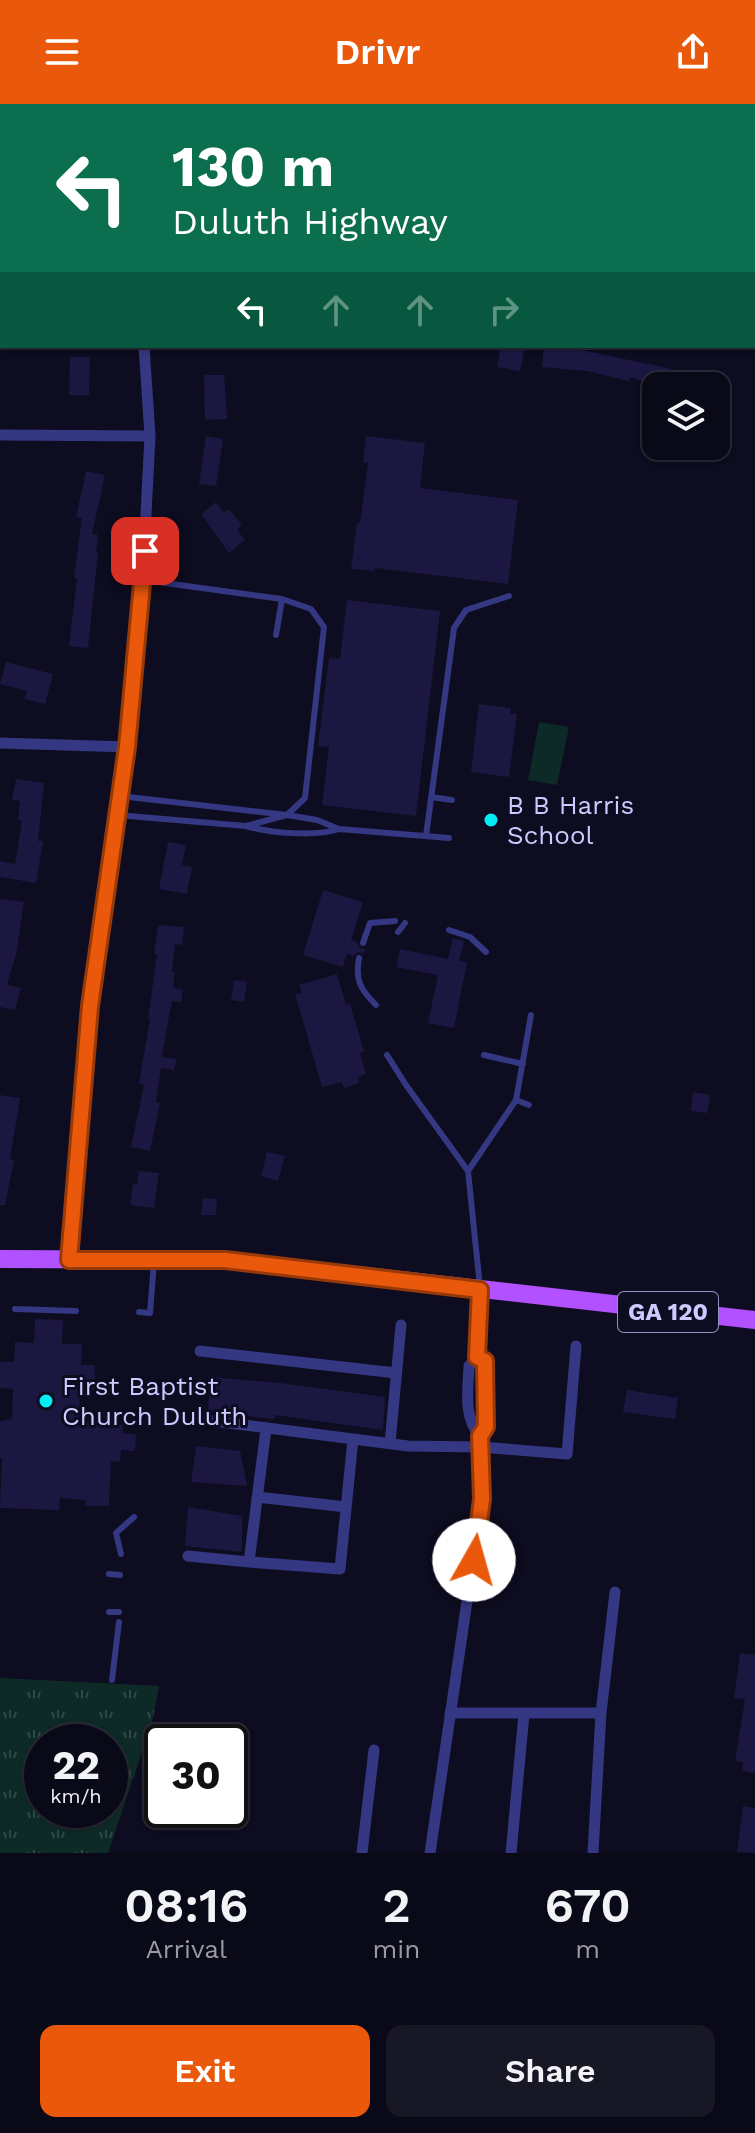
<!DOCTYPE html>
<html lang="en">
<head>
<meta charset="utf-8">
<style>
	body { margin:0; font-family:"Work Sans",sans-serif; background:#181725; color:#f1f3f6; height:100vh; display:flex; flex-direction:column; font-size:30px; white-space:nowrap }
	* { box-sizing:border-box; margin:0 }
	p { font-size:26px; color:#999aa2 }
	.icon { flex:none; width:44px; height:44px; fill:none; stroke:currentColor; stroke-width:2; stroke-linecap:round; stroke-linejoin:round }
	.map { position:relative; height:1749px; overflow:hidden }
	.panel { display:flex; flex-direction:column; background:#0a0918; flex:1 }
	.panel>* { flex:none }
	.banner { position:absolute; left:0px; top:0px; width:756px; height:244px; box-shadow:0 2px 6px #0004,0 0 0 2px #2a2a37; background:#0b6e4f; color:#fff; overflow:hidden }
	.buttons { position:absolute; left:642px; top:268px; display:grid; gap:16px }
	.buttons a { display:grid; place-items:center; width:88px; height:88px; border-radius:16px; background:#0a0918; box-shadow:0 2px 6px #0004,0 0 0 2px #2a2a37; font-size:40px }
	.speed { position:absolute; left:24px; top:1620px; display:flex; gap:16px; font-size:40px; font-weight:700; text-align:center }
	.speed>* { display:grid; place-content:center; width:104px; height:104px; border-radius:50%; background:#0a0918; box-shadow:0 2px 6px #0004,0 0 0 2px #2a2a37; line-height:1 }
	.speed small { font-size:20px; font-weight:400 }
	.speed .limit { border:4px solid #111; border-radius:12px; background:#fff; color:#111 }
	.pin { position:absolute; display:grid; place-items:center; width:68px; height:68px; color:#fff; margin:-34px; border-radius:16px; box-shadow:0 4px 12px #0006 }
	.me { position:absolute; width:88px; margin:-44px; rotate:7deg; stroke-linejoin:round; filter:drop-shadow(0 0 6px #0008) }
	.turn { display:flex; align-items:center; gap:28px; height:168px; padding:0 40px; font-size:36px }
	.turn .icon { width:104px; height:104px; stroke-width:2.5 }
	.turn b { display:block; font-size:56px; line-height:68px }
	.lanes { display:flex; align-items:center; height:76px; padding:0 40px; background:#0003; justify-content:center; gap:40px; direction:ltr }
	.lanes .off { opacity:.35 }
	.eta { display:flex; justify-content:space-evenly; align-items:center; height:136px; text-align:center }
	.eta b { font-size:48px; font-weight:600; line-height:56px }
	.primary-button { display:flex; gap:16px; margin-top:auto; padding:16px 40px }
	.primary-button a { flex:1; height:92px; border-radius:16px; background:#ea580c; color:#fff; font-size:32px; font-weight:600; line-height:92px; text-align:center }
	.primary-button a+a { background:#181725; color:#f1f3f6 }
	header { display:flex; justify-content:space-between; align-items:center; height:104px; padding:0 40px; background:#ea580c; color:#fff; font-size:36px; font-weight:600 }
	.map>svg:first-child { display:block }
	.green { fill:#0e2a27 }
	.park { fill:url(#park-tufts); fill-rule:evenodd }
	.water { fill:url(#water-rules) }
	.building { fill:#1c1741 }
	.lines { fill:none; stroke-linecap:round; stroke-linejoin:round }
	.service { stroke:#343781; stroke-width:6 }
	.minor { stroke:#343781; stroke-width:11 }
	.primary { stroke:#b151ff; stroke-width:18 }
	.route-casing { stroke:#983908; stroke-width:20 }
	.route { stroke:#ea580c; stroke-width:14 }
	.poi-dot { fill:#00eff5; stroke:#0d0c20; stroke-width:3 }
	.labels { text-anchor:middle; dominant-baseline:central; stroke-width:6; stroke-linejoin:round; paint-order:stroke }
	.shield { fill:#0d0c20; stroke:#9391bc; stroke-width:2 }
	.shield-label { font-size:24px; font-weight:bold; fill:#cccaff }
	.poi-label { font-size:26px; fill:#cccaff; stroke:#0d0c20; text-anchor:start }
</style>
</head>
<body>
<header><svg class="icon" aria-label="menu" viewBox="0 0 24 24"><path d="M4 6h16M4 12h16M4 18h16"/></svg>Drivr<svg class="icon" aria-label="share" viewBox="0 0 24 24"><path d="M12 15V3M7 8l5-5 5 5M5 13v7h14v-7"/></svg></header>
<div class="map">
<svg width="755" height="1749" viewBox="0 0 755 1749">
	<defs>
		<pattern id="park-tufts" width="24" height="20" patternUnits="userSpaceOnUse" patternTransform="scale(2)"><rect width="24" height="20" fill="#0e2a27"/><path d="M3 7l-1-3M5 7V3M7 7l1-3M15 17l-1-3M17 17v-4M19 17l1-3" fill="none" stroke="#304847"/></pattern>
		<pattern id="water-rules" width="6" height="5" patternUnits="userSpaceOnUse" patternTransform="scale(2)"><rect width="6" height="5" fill="#0a2545"/><path d="M0 2.5h6" fill="none" stroke="#2c4361"/></pattern>
	</defs>
	<rect width="100%" height="100%" fill="#0d0c20"/>
	<path class="green" d="M539,618L569,623L557,681L528,676Z"/>
	<path class="park" d="M0,1574L159,1582L152,1618L108,1749H0ZM42,1638H110V1706H42Z"/>
	<path class="water" d="M458,0H755V121L754,2Z"/>
	<path class="building" d="M501,242H525L520,267L497,263Z
		M544,242L586,247L672,265L667,282H660L630,273L629,277L587,267L542,263Z
		M70,253H90L89,291H69Z
		M692,265L705,268L701,282H688Z
		M204,271H224L227,315L205,316Z
		M206,332L223,335L216,382L199,380Z
		M366,332L425,339L420,384L518,396L508,480L375,464V467L351,465L357,419H360L368,359L363,358Z
		M86,367L105,371L92,430L98,431L96,448H98L88,544L69,542L77,474H74L82,414L76,413Z
		M216,398L224,409L229,405L242,421L237,426L245,436L229,449L201,410Z
		M347,496L440,507L416,712L322,701L329,643L318,642L329,554L340,555Z
		M6,558L53,570L45,600L24,595L27,587L0,580Z
		M479,600L511,604L510,610H517L509,673L471,668Z
		M16,675L44,679L38,737H43L36,779L0,773V757L15,760L22,717L18,716L20,697L12,696Z
		M168,738L186,741L182,761L192,763L187,790L159,785Z
		M323,786L363,798L351,836L357,838L360,844L365,845L363,850L358,848L353,852L347,850L343,863L303,851Z
		M0,795L24,798L16,850L7,881L21,884L15,906L0,903Z
		M158,821L184,823L182,841L175,840L172,868H175L173,884L183,886L181,898L172,897L168,918L162,953L177,955L174,966L161,964L156,998L160,999L150,1047L131,1043L144,981L139,980L150,915H148L157,850H154Z
		M453,834L464,837L459,857L467,858L454,924L428,919L438,871L396,863L400,845L448,855Z
		M337,870L346,901L350,900L364,947L360,949L366,970L358,973L359,979L344,984L342,978L322,983L295,890L302,889L299,881Z
		M234,876L247,878L244,898L231,896Z
		M693,988L710,991L707,1009L691,1007Z
		M0,991L20,994L10,1055L14,1056L5,1101H0Z
		M267,1048L285,1052L278,1077L261,1072Z
		M139,1067L159,1069L154,1104L130,1101L133,1080L137,1081Z
		M203,1094L217,1095L216,1111H201Z
		M35,1215L63,1216L62,1240H82L81,1261H95L94,1287H80L79,1318L123,1321L122,1329L136,1330L135,1347L121,1346L120,1358L111,1357L109,1402H85L86,1396L60,1394L59,1406L0,1404L2,1354H0V1317L12,1315L13,1285L0,1284V1258H14L15,1238L34,1239Z
		M210,1273L280,1279L385,1293L383,1326L275,1311L274,1315L208,1308Z
		M627,1286L678,1294L675,1315L623,1308Z
		M196,1342L240,1347L247,1382L191,1378Z
		M188,1403L242,1412V1448L185,1442Z
		M740,1549L755,1551V1669L742,1667L743,1658L735,1657L745,1595L734,1594Z
		M743,1702L755,1704V1749L737,1748Z"/>
	<g class="lines">
		<path class="service" d="M143,476L282,495L311,505L324,523L305,694L287,711L246,722
			M276,531L282,495
			M120,692L287,711L317,716L339,725L449,734
			M431,693L452,696
			M117,711L246,722C270,729 315,733 339,725
			M426,732L454,524L466,506L509,492
			M449,826L470,833L486,848
			M398,828L405,819
			M363,839L370,819L395,817
			M359,854C355,876 360,885 376,901
			M387,951L406,981L468,1067
			M484,951L523,960
			M516,996L529,1001
			M480,1183L468,1067L516,996L531,911
			M15,1205L76,1207
			M139,1208L150,1209L154,1158
			M121,1450L116,1429L134,1413
			M109,1470L120,1471
			M109,1508H119
			M112,1576L119,1518"/>
		<path class="minor" d="M103,0L104,2
			M396,2L397,0
			M0,19H2
			M754,220H755
			M0,331L150,332
			M0,639L127,643
			M69,1156L90,902L127,643L142,489L150,332L144,242
			M200,1247L396,1269
			M477,1253L485,1257L486,1323L480,1332C463,1314 468,1285 469,1262L477,1253L480,1186
			M205,1316L408,1342L481,1343L567,1350L576,1242
			M390,1339L401,1221
			M257,1393L346,1403
			M188,1452L249,1458L266,1325
			M249,1458L340,1465L353,1335
			M450,1609H601L615,1488
			M362,1749L374,1646
			M430,1749L482,1395L480,1332
			M511,1749L524,1610
			M593,1749L601,1609"/>
		<path class="primary" d="M0,1155L225,1156L755,1216"/>
	</g>
	<g class="lines">
		<defs>
			<path id="route" d="M145,447L127,643L90,902L69,1156H225L480,1186L477,1253L485,1257L486,1323L480,1332L482,1395L474,1456"/>
		</defs>
		<use href="#route" class="route-casing"/>
		<use href="#route" class="route"/>
	</g>
	<g class="poi-dot">
		<circle cx="491" cy="716" r="8"/>
		<circle cx="46" cy="1297" r="8"/>
	</g>
	<g class="labels">
		<rect class="shield" x="618" y="1188" width="100" height="40" rx="6"/>
		<g class="shield-label">
			<text x="668" y="1208">GA 120</text>
		</g>
		<g class="poi-label">
			<text x="507" y="701">B B Harris<tspan x="507" dy="30">School</tspan></text>
			<text x="62" y="1282">First Baptist<tspan x="62" dy="30">Church Duluth</tspan></text>
		</g>
	</g>
</svg>
<div class="buttons">
<a><svg class="icon" aria-label="layers" viewBox="0 0 24 24"><path d="M12 4l9 5-9 5-9-5zM3 14l9 5 9-5"/></svg></a>
</div>
<div class="speed"><div>22<small>km/h</small></div><div class="limit">30</div></div>
<div class="pin" style="left:145px;top:447px;background:#d93025"><svg class="icon" aria-label="arrive" viewBox="0 0 24 24"><path d="M6 21V4h12l-3 4 3 4H6"/></svg></div>
<svg class="me" style="left:474px;top:1456px" viewBox="-20 -20 40 40"><circle r="19" fill="#fff"/><path d="M0-13L10 11 0 6-10 11z" fill="#ea580c"/></svg>
<div class="banner">
<div class="turn"><svg class="icon" aria-label="left" viewBox="0 0 24 24"><path d="M17 20v-9H6M10 6l-5 5 5 5"/></svg><div><b>130 m</b>Duluth Highway</div></div>
<div class="lanes"><svg class="icon" aria-label="left" viewBox="0 0 24 24"><path d="M17 20v-9H6M10 6l-5 5 5 5"/></svg><svg class="icon off" aria-label="ahead" viewBox="0 0 24 24"><path d="M12 20V5M6 11l6-6 6 6"/></svg><svg class="icon off" aria-label="ahead" viewBox="0 0 24 24"><path d="M12 20V5M6 11l6-6 6 6"/></svg><svg class="icon off" aria-label="right" viewBox="0 0 24 24"><path d="M7 20v-9h11M14 6l5 5-5 5"/></svg></div>
</div>
</div>
<section class="panel">
<div class="eta">
<div><b>08:16</b><p>Arrival</p></div>
<div><b>2</b><p>min</p></div>
<div><b>670</b><p>m</p></div>
</div>
<div class="primary-button"><a>Exit</a><a>Share</a></div>
</section>
</body>
</html>
